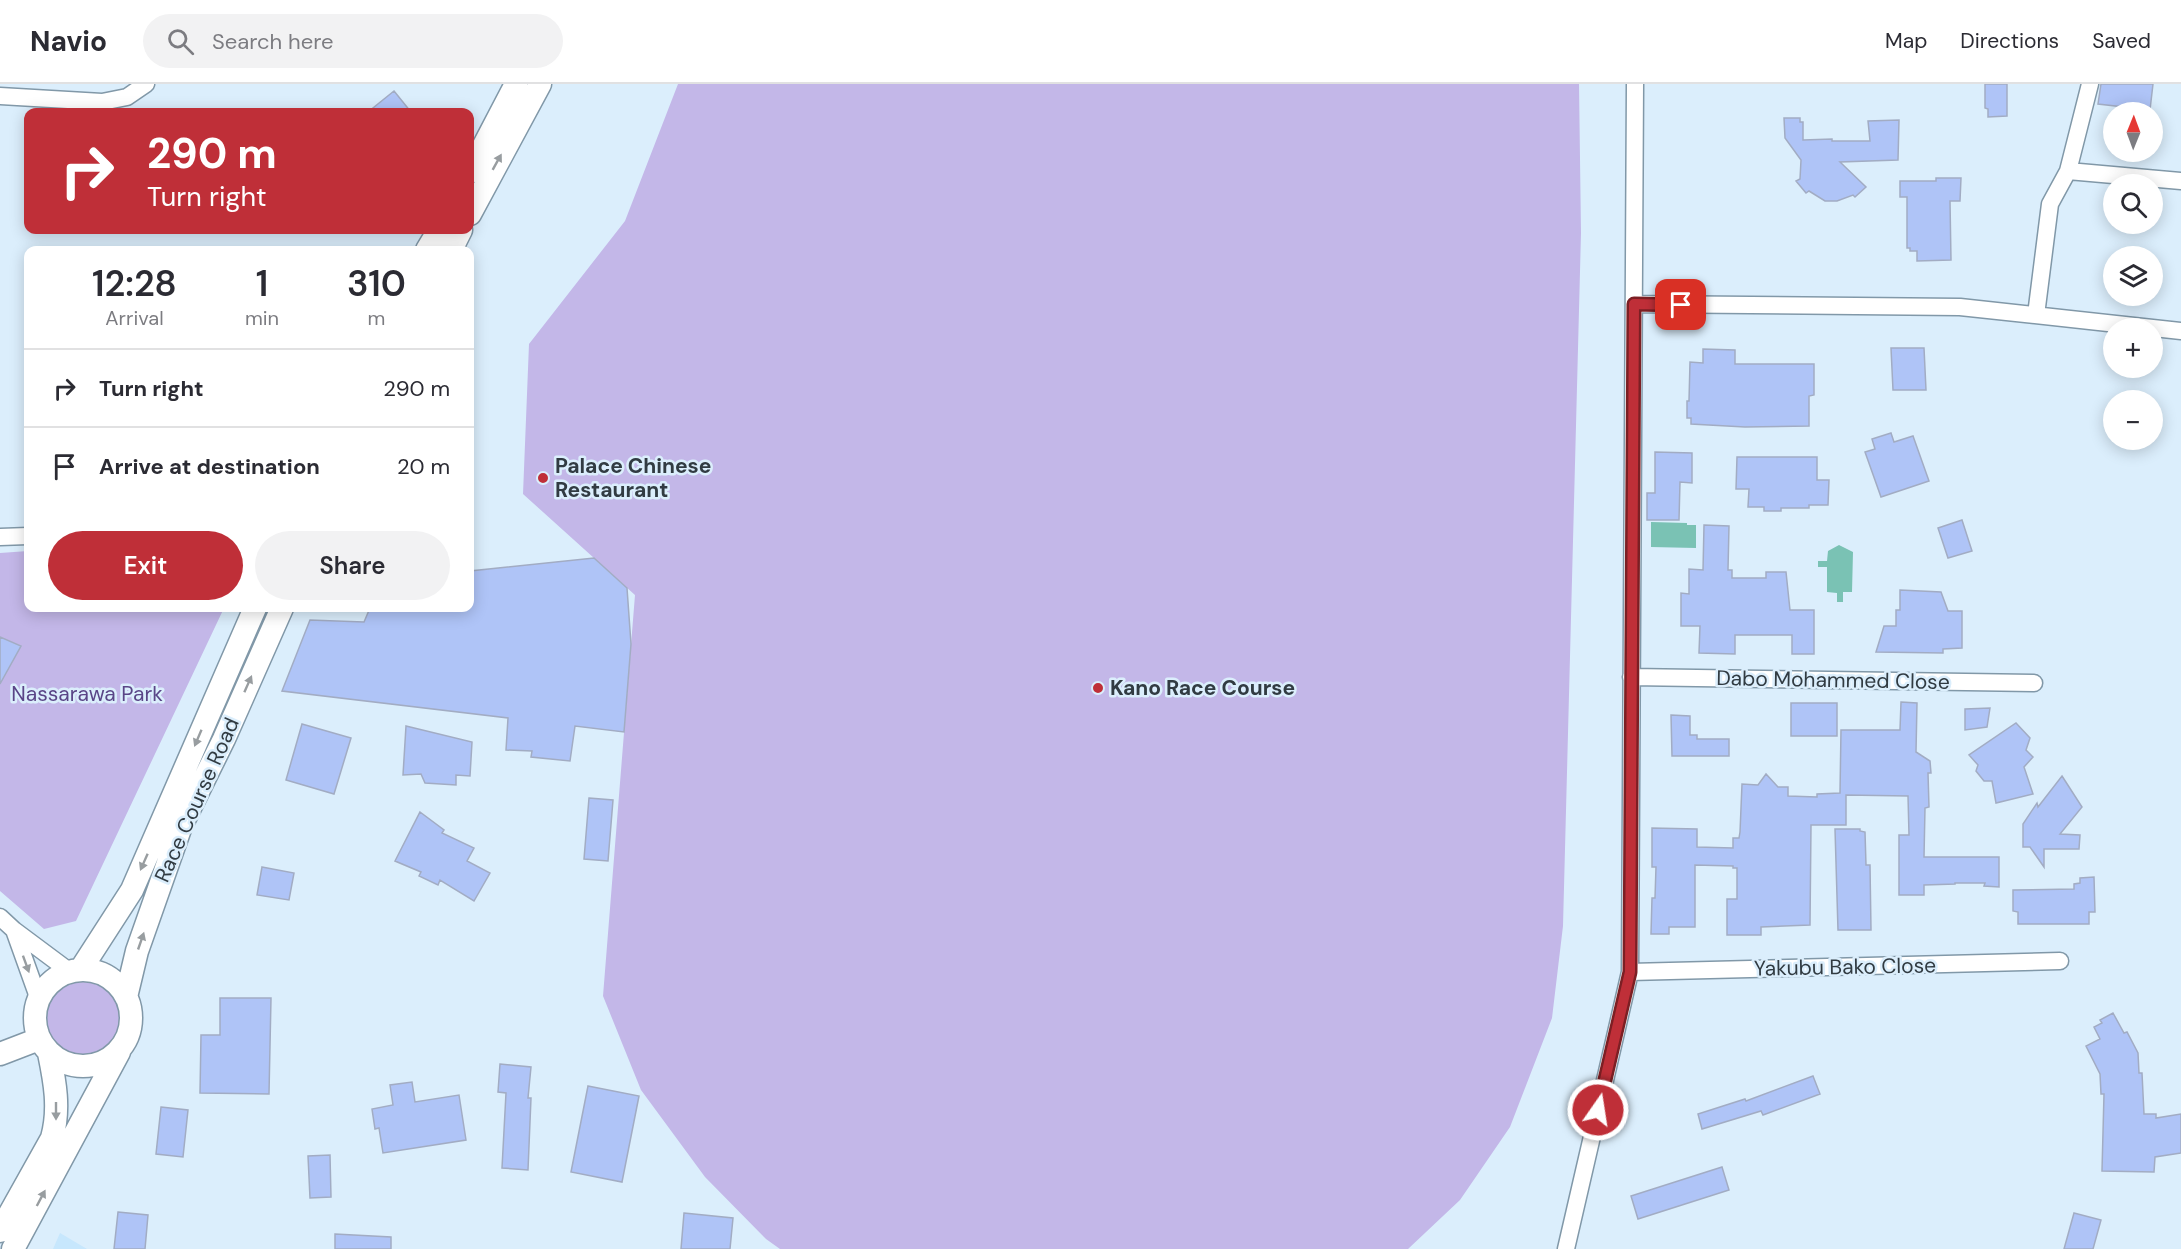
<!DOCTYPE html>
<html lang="en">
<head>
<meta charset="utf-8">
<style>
	body { margin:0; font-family:"DM Sans",sans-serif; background:#f2f2f3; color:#2b2b33; height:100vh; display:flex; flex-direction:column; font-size:22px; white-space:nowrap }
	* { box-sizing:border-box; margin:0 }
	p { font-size:20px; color:#7c7c81 }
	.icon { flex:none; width:33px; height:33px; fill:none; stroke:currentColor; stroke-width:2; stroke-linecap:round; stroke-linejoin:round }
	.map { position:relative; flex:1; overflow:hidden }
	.details { position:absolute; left:24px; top:162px; width:450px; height:366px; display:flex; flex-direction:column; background:#fff; border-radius:12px; box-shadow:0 3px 15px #0003 }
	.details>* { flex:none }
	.guide { position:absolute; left:24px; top:24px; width:450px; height:126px; border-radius:12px; box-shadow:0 3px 15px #0003; background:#bf2f38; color:#fff; overflow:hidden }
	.needle { width:39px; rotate:1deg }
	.controls { position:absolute; left:2103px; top:18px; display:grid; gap:12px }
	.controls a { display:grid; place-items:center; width:60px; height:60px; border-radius:50%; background:#fff; box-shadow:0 3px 15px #0003; font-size:30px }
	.pin { position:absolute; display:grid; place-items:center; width:51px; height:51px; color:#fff; margin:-26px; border-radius:12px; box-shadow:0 3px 9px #0006 }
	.me { position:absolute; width:66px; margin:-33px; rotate:13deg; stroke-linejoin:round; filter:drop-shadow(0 0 4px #0008) }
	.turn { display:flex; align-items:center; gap:21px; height:126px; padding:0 24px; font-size:27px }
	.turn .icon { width:78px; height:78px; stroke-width:2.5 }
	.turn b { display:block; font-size:42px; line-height:51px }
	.eta { display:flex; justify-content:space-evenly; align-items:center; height:102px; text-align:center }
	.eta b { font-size:36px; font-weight:600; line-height:42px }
	.cta { display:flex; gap:12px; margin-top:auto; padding:12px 24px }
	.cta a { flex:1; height:69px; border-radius:36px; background:#bf2f38; color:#fff; font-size:24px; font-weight:600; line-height:69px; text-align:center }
	.cta a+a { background:#f2f2f3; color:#2b2b33 }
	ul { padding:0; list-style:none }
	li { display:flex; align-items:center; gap:18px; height:78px; padding:0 24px; border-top:2px solid #e1e1e2 }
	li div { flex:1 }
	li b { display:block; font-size:22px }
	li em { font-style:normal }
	header { display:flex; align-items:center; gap:36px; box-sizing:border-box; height:84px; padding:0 30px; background:#fff; border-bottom:2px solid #e1e1e2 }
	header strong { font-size:28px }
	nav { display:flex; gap:33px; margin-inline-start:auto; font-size:21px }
	.search { width:420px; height:54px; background:#f2f2f3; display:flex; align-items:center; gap:15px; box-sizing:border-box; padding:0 21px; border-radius:33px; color:#7c7c81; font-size:22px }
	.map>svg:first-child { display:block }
	.built { fill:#c7e7fd }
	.green { fill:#c3b7e8 }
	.water { fill:#7ac2b4 }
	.building { fill:#afc4f7; stroke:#a2acc3; stroke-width:1.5 }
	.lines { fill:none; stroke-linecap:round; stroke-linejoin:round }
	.street-casing { stroke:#8198a8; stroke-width:19 }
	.secondary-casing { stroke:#8198a8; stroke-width:25 }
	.street { stroke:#fff; stroke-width:16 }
	.secondary { stroke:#fff; stroke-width:22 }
	.oneway { fill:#989da0 }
	.route-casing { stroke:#7c1f24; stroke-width:15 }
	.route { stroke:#bf2f38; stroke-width:10 }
	.poi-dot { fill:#bf2f38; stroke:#dbeefc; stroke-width:2 }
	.labels { text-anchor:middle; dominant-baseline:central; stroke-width:5; stroke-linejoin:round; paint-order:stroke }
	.poi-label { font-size:21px; font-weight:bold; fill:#313b42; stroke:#dbeefc; text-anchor:start }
	.street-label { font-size:21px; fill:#313b42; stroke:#dbeefc }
	.park-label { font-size:21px; fill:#5a4587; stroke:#dbeefc }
</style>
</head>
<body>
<header>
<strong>Navio</strong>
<div class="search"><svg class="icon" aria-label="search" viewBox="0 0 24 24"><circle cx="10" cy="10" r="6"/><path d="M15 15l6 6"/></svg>Search here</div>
<nav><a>Map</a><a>Directions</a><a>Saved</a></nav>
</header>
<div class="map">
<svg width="2181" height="1165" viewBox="0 0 2181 1165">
	<rect width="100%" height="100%" fill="#dbeefc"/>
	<path class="built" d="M60,1149L87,1165H53Z"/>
	<path class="green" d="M678,0H1579L1581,149L1563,842L1552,934L1510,1043L1460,1116L1408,1165H780L766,1155L705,1093L641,1006L603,912L635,511L523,410L529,260L625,137Z
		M28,467V524H224L76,837L44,845L0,807V469Z
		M46 935a37 37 0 1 1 74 0a37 37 0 1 1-74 0Z"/>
	<path class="water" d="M1651,438L1687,439V441H1696V464L1651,463Z
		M1839,461L1853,468L1852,508H1843V518H1837V509L1827,508V483H1818V477H1827L1828,467Z"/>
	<path class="building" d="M1985,0H2007V32L1988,33V25L1985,24Z
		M2101,0H2153L2150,26L2098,20Z
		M394,7L411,28H368Z
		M1784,34H1800V38H1803V56L1832,55V57H1870L1868,37L1899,36L1898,76L1840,78L1866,103L1855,113L1853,111L1837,117H1825L1809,107L1806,109L1796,97L1800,95L1801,76L1785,54Z
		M1936,94H1961L1960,117H1950L1951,176L1917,177V167H1910V164H1907V113H1900V97H1936Z
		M1891,264H1924L1926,306H1893Z
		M1703,265L1735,266V280H1814V311L1809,312V342L1745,343L1691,340V334H1687V317H1689L1690,278L1703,279Z
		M1891,349L1894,358L1913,352L1929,397L1881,413L1865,368L1875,365L1872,355Z
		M1655,368L1692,369V399L1680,398L1679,436H1647V409H1655Z
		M1737,373H1817V396H1829L1828,421H1809V424H1781V427H1764V423H1748L1749,405H1736Z
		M1962,436L1972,467L1948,474L1938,444Z
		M1704,441L1729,442L1728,486H1732V494H1766V488H1786L1790,526H1814V570H1792V551H1735V570L1699,569L1700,542H1681V509L1689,510V485L1703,486Z
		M594,474L627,504L631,560L624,648L575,642L570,677L531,673L532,667L506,666L508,634L282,607L310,536L364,538L370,524H470V487Z
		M1900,506L1941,508L1948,527H1962V564L1943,565V569L1876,568L1884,542H1896V526H1900Z
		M0,553L21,562L0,600Z
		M1901,618L1917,619L1916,668L1930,677L1931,689H1928L1929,723L1925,724L1924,773H1999V803L1984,802L1985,799H1955V800L1924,801V811H1899V751H1909L1908,712L1846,711V741H1811L1810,841L1761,843V851H1727V815H1737V784H1733V782L1695,781V843H1669V850H1651L1652,814H1655L1656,783H1652V744L1697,745V763L1733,764V754H1739L1740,748L1742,700L1758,701L1766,690L1778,703H1788V712L1817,713V710L1840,709L1841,646H1900Z
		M1791,619H1837V652H1791Z
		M1990,624L1987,643L1965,646V625Z
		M1671,631L1690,632V651H1697V655H1729V672H1672Z
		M2016,639L2030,654L2026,666L2033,673L2024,683L2033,710L1996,719L1992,697H1984L1976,687L1978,681L1969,671Z
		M302,640L351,654L334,710L286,696Z
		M406,642L472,658L470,692L456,691V701L425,699L421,690L403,691Z
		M2062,692L2082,723L2060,750L2080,751L2079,765H2044V783L2030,763H2023V740L2037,719L2038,723Z
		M589,714L613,716L608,777L584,775Z
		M420,728L444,746L442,749L474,764L467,777L490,789L474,817L440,796L438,801L419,792L421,788L395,777Z
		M1835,745H1860V747L1865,748L1866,781H1870L1871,846H1838Z
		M262,783L294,789L289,816L257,811Z
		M2094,793L2095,828H2089V840H2018V828L2013,827V806L2074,805V800L2080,799V794Z
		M220,914H271L269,1010L200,1009L201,951H220Z
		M2113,929L2124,949L2127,948L2138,969L2139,989H2142L2144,1030H2156V1034L2181,1030V1069L2155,1073L2154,1088L2102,1087L2104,1010H2101L2100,990L2086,962L2100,955L2094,943L2102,939L2100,936Z
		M500,980L531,983L528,1014H531L528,1086L502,1084L506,1009L498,1008Z
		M1813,992L1820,1010L1763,1031L1761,1027L1702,1045L1698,1030L1745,1015L1746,1017Z
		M412,998L415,1018L459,1011L466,1056L383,1069L379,1044L375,1045L372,1025L393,1021L390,1001Z
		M588,1002L639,1012L622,1098L571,1088Z
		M161,1023L188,1026L183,1073L156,1070Z
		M330,1071L331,1113L310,1114L308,1072Z
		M1722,1083L1729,1106L1638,1135L1631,1112Z
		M118,1128L148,1131L145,1165H114Z
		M684,1129L733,1134L730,1165H681Z
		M2074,1129L2101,1136L2093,1165H2064Z
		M335,1150L391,1153V1165H335Z"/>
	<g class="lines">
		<defs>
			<path id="street" d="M0,12L102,18L127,13L146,0
				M2068,87L2181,97
				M1634,220L1960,223L2181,247
				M2036,231L2050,120L2068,87L2090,0
				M0,453L28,452
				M1631,593L2034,599
				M0,833L14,846L38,913
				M14,846L69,887
				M1630,888L2060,877
				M1566,1165L1630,888L1635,0"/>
			<path id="secondary" d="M470,88L516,0
				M470,130L540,0
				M427,166L439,146
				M451,166L461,146
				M81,885L132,806L255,524
				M35 934a48 48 0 1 1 96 0a48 48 0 1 1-96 0Z
				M126,913L137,867L181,742L224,655L282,524
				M0,970L39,955
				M0,1147L52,1054C60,1025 55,998 49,969
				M13,1165L119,968"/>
		</defs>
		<use href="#street" class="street-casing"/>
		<use href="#secondary" class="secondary-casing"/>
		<use href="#street" class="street"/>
		<use href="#secondary" class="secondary"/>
	</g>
	<defs><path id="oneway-solid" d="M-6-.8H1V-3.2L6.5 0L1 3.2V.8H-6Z" transform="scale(1.5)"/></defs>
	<g class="oneway">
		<use href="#oneway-solid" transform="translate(497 78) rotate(-61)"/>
		<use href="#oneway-solid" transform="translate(248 600) rotate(-66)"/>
		<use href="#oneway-solid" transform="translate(198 654) rotate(113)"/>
		<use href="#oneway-solid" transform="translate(144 778) rotate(114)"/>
		<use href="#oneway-solid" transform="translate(141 857) rotate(-71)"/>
		<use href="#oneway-solid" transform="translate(26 880) rotate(70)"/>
		<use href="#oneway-solid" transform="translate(56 1027) rotate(90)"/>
		<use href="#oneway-solid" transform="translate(41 1114) rotate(-62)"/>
	</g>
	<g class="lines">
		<defs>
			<path id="route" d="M1598,1026L1630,888L1634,220L1681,221"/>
		</defs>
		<use href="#route" class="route-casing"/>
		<use href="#route" class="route"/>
	</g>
	<g class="poi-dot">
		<circle cx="543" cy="394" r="6"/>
		<circle cx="1098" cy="604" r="6"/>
	</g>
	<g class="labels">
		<g class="poi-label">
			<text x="555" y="382">Palace Chinese<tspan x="555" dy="24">Restaurant</tspan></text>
			<text x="1110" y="604">Kano Race Course</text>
		</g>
		<g class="street-label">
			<text transform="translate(1833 596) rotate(1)">Dabo Mohammed Close</text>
			<text transform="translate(197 716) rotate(-66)">Race Course Road</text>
			<text transform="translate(1845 883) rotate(-1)">Yakubu Bako Close</text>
		</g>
		<g class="park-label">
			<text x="87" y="610">Nassarawa Park</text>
		</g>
	</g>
</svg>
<div class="controls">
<a><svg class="needle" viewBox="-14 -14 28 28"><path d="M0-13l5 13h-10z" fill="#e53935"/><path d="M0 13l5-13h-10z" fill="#7c7c81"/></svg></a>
<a><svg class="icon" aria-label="search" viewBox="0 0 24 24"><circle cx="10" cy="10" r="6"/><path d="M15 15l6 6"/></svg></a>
<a><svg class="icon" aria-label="layers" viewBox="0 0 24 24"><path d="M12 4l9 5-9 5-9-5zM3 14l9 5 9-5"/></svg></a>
<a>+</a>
<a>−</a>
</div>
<div class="pin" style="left:1681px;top:221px;background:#d93025"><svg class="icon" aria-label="arrive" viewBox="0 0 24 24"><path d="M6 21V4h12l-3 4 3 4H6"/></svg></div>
<svg class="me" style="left:1598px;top:1026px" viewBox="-20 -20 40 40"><circle r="17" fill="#bf2f38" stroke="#fff" stroke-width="3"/><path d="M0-11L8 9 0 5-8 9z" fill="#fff"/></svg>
<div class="guide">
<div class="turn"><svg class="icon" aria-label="right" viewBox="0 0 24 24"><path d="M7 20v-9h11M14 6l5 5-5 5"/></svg><div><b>290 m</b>Turn right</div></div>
</div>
<section class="details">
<div class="eta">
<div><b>12:28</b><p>Arrival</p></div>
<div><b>1</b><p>min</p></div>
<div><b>310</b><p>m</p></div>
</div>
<ul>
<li><svg class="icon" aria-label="right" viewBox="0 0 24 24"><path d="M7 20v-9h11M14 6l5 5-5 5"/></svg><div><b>Turn right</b></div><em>290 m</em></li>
<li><svg class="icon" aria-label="arrive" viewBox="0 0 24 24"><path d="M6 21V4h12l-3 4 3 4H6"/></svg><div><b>Arrive at destination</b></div><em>20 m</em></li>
</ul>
<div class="cta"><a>Exit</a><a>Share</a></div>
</section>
</div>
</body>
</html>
